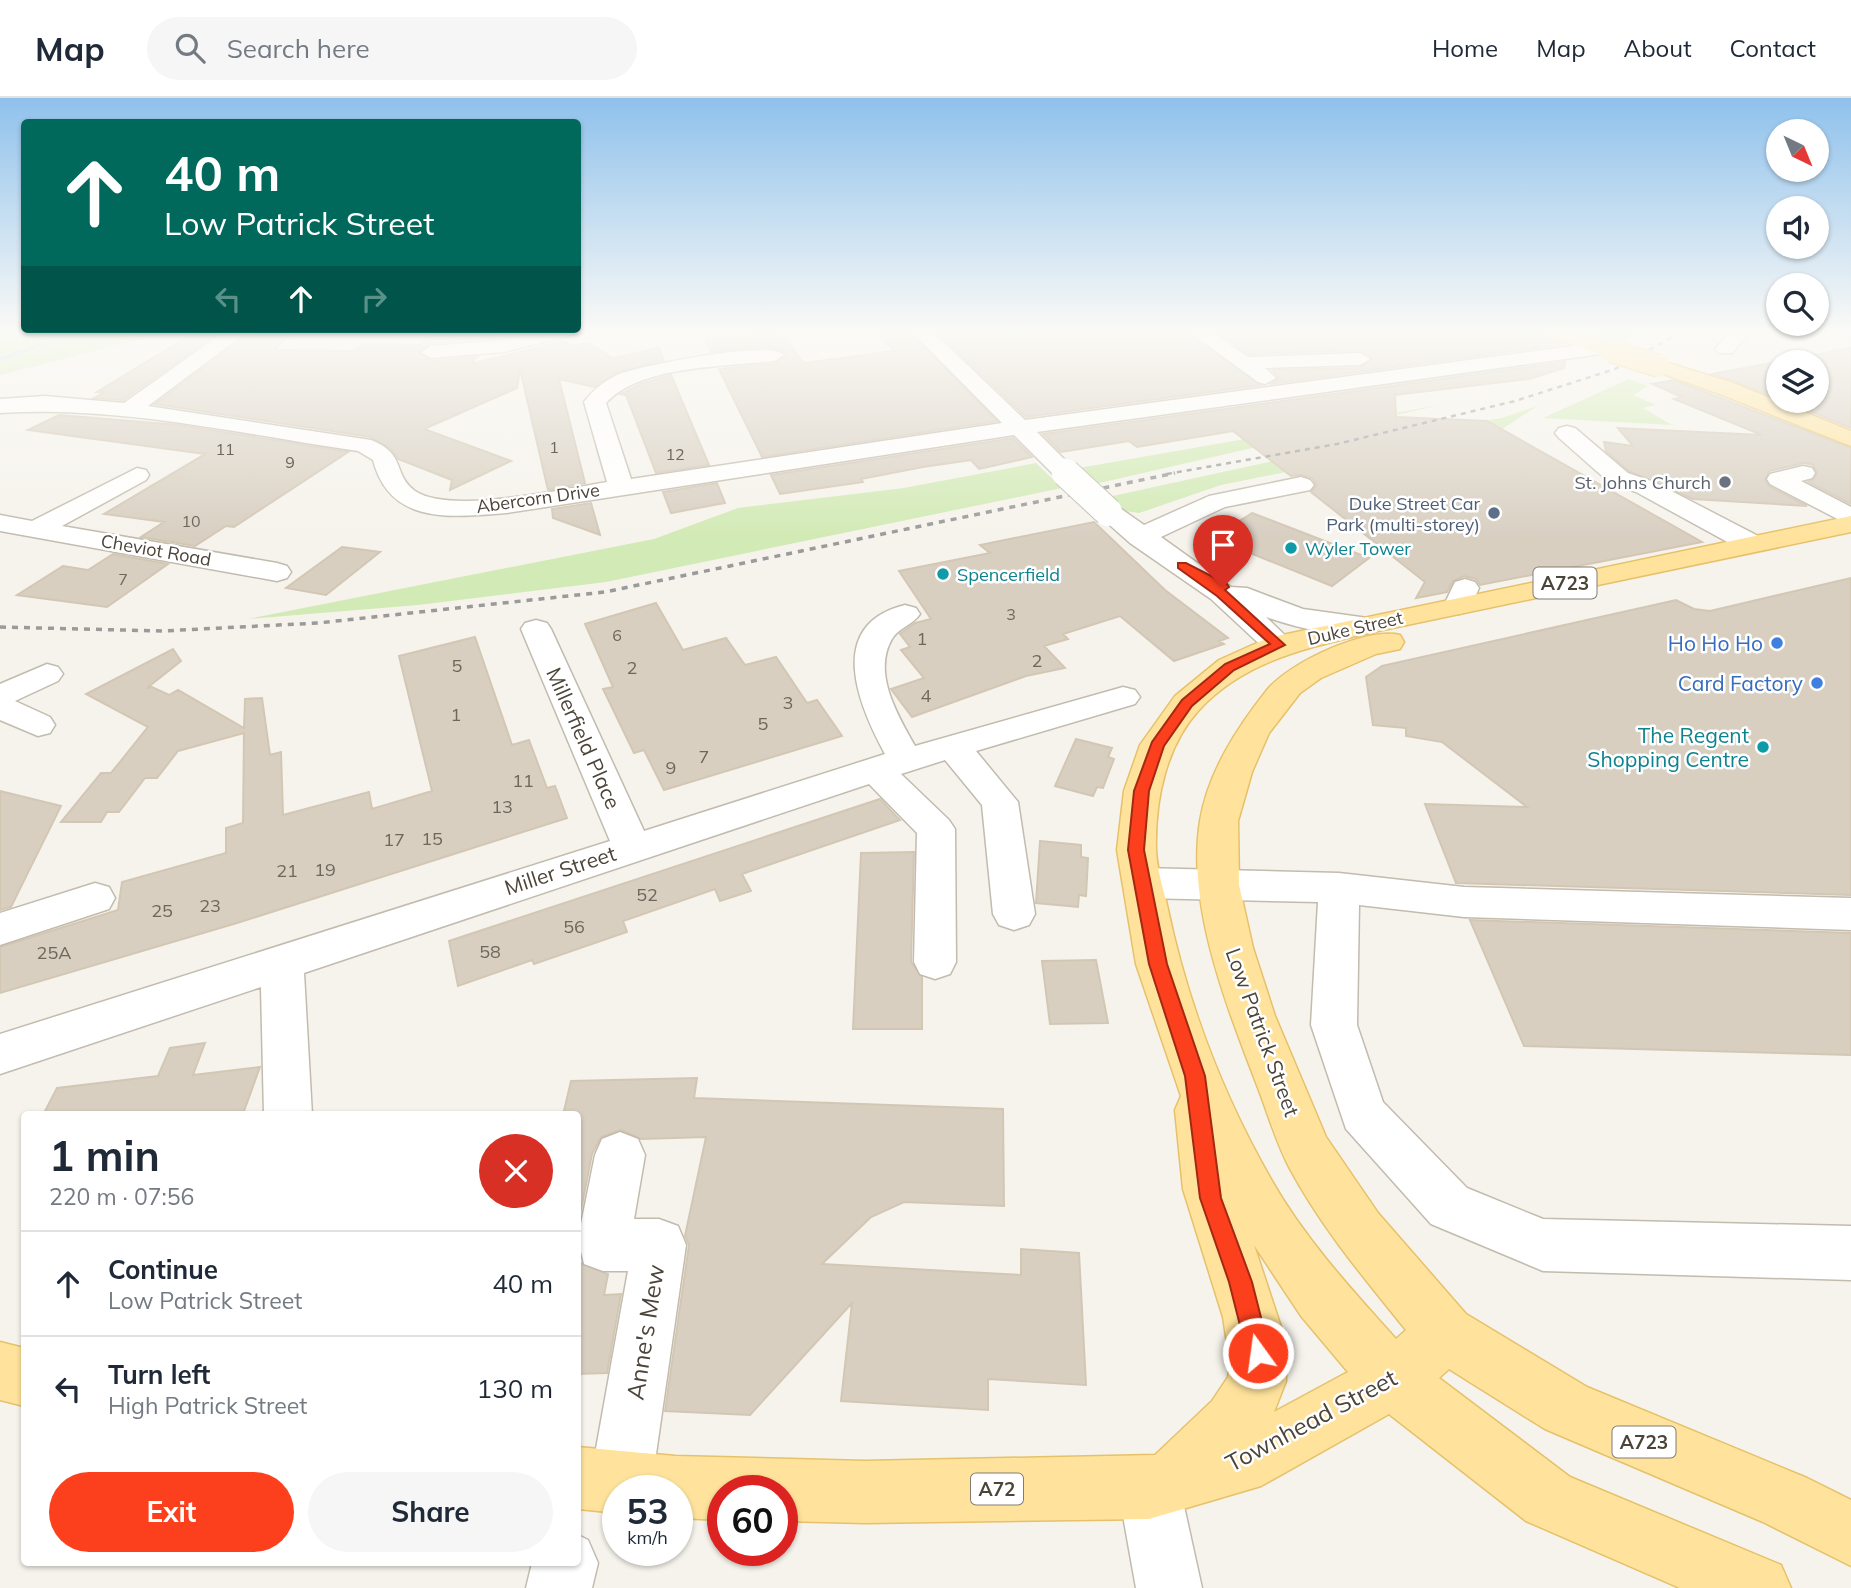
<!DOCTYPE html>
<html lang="en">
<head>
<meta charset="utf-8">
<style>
	body { margin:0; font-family:Mulish,sans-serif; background:#f6f6f7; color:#1f2937; height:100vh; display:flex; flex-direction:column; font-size:26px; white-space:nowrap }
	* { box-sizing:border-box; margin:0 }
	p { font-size:23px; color:#747a83 }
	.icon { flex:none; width:38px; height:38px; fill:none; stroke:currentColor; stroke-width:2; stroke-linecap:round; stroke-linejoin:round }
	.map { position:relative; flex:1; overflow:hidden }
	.sheet { position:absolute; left:21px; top:1013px; width:560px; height:455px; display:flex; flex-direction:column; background:#fff; border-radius:7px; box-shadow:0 2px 5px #0004 }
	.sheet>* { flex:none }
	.top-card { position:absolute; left:21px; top:21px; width:560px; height:214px; border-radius:7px; box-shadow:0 2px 5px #0004; background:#00695c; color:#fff; overflow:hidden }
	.needle { width:46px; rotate:137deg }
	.fabs { position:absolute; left:1766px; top:21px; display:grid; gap:14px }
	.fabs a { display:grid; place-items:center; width:63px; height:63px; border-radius:50%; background:#fff; box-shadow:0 2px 5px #0004; font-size:35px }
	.speed { position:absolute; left:602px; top:1377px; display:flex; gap:14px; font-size:35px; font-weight:700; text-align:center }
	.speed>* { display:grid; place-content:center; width:91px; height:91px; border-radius:50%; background:#fff; box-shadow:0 2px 5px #0004; line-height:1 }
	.speed small { font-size:18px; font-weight:400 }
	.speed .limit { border:10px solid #d22; background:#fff; color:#111 }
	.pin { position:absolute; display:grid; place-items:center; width:60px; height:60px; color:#fff; margin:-72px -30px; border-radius:50% 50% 50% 0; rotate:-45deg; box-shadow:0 0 7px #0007 }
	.pin .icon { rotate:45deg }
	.me { position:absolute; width:77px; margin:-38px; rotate:346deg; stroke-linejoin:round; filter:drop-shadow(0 0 5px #0008) }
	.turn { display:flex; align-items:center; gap:24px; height:147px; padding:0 28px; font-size:32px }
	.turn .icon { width:91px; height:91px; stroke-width:2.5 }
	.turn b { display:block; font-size:49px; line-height:60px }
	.lanes { display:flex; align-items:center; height:66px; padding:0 28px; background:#0003; justify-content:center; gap:35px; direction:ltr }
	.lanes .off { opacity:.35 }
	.round { display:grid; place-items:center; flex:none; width:74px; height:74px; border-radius:37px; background:#f6f6f7 }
	.headline { display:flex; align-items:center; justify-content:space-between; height:119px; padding:0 28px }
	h1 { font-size:42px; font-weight:700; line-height:52px }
	.primary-button { display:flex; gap:14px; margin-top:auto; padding:14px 28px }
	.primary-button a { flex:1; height:80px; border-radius:42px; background:#fc3f1d; color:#fff; font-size:28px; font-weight:700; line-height:80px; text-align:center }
	.primary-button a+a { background:#f6f6f7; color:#1f2937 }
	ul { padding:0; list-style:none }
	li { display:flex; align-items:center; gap:21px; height:105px; padding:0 28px; border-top:2px solid #e0e1e3 }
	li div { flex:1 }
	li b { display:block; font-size:26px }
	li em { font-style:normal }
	header { display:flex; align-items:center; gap:42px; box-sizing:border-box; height:98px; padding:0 35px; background:#fff; border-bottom:2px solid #e0e1e3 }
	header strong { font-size:33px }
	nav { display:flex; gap:38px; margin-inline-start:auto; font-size:24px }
	.search { width:490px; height:63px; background:#f6f6f7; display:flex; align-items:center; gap:18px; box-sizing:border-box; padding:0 24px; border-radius:38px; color:#747a83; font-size:26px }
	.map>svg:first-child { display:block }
	.green { fill:#d2eab5 }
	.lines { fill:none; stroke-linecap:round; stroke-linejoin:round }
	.stream { fill:#a9d4f2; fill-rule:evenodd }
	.building { fill:#d8cfc1; stroke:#d3c7b4; stroke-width:2 }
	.minor-casing { stroke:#c2bbae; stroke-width:3 }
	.major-casing { stroke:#e6c16a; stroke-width:3 }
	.minor { fill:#fff; fill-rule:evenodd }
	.major { fill:#ffe39c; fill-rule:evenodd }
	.rail-far1 { stroke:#9a9a9a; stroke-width:2.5; stroke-dasharray:5 5; stroke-linecap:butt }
	.rail { stroke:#9a9a9a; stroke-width:3.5; stroke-dasharray:6 6; stroke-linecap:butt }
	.minor-bridge-far1-casing { stroke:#c2bbae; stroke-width:24; stroke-linecap:butt }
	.minor-bridge-casing { stroke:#c2bbae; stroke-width:30; stroke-linecap:butt }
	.major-bridge-casing { stroke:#e6c16a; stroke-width:24; stroke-linecap:butt }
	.minor-bridge-far1 { stroke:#fff; stroke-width:22 }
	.minor-bridge { stroke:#fff; stroke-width:28 }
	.major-bridge { stroke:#ffe39c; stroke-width:22 }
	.route { fill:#fc3f1d; stroke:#a42913; stroke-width:2 }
	.worship-dot { fill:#6b7280; stroke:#fff; stroke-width:2.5 }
	.service-dot { fill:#5c6f8a; stroke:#fff; stroke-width:2.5 }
	.culture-dot { fill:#0f9aa8; stroke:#fff; stroke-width:2.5 }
	.shop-dot { fill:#3f7fe0; stroke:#fff; stroke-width:2.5 }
	.labels { text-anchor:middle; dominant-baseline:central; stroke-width:5; stroke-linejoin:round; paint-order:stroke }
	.far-number-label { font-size:16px; fill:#6e675b }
	.far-worship-label { font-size:18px; fill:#5b616d; stroke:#fff; text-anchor:end }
	.far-street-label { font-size:18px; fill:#4b4439; stroke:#fff }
	.far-service-label { font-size:18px; fill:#4e5e75; stroke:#fff; text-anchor:end }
	.far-culture-label { font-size:18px; fill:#0d838f; stroke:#fff; text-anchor:start }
	.number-label { font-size:18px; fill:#6e675b }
	.shield { fill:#fff; stroke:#817c74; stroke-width:2 }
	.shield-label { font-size:19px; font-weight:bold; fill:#4b4439 }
	.shop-label { font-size:21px; fill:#366cbe; stroke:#fff; text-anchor:end }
	.culture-label { font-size:21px; fill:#0d838f; stroke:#fff; text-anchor:end }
	.street-label { font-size:21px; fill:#4b4439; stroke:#fff }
	.near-street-label { font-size:24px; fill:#4b4439; stroke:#fff }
</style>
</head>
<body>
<header>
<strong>Map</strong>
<div class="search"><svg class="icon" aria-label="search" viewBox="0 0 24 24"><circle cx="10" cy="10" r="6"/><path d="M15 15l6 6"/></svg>Search here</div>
<nav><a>Home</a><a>Map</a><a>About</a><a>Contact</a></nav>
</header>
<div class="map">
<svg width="1851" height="1490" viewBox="0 0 1851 1490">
	<rect width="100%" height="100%" fill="#f6f3ec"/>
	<path class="green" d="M0,231H204L158,237L0,277Z
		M1574,231H1644L1619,245Z
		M1629,281L1648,288L1633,297L1656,307L1643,310L1672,327L1543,320Z
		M1440,307L1095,386L1079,370Z
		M1537,308L1498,334L1279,368L1286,374L1221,387L1139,415L1126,413L1108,399L1379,340L1502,320Z
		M1036,365L1062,390L606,484L418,507L248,521L654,441L738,410L904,390Z"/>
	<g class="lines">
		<path class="stream" d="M83,231H91L0,263V259Z"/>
	</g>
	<path class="building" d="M460,231H499L495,235H499L494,240L431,245L419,255L431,263L477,259L470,266L564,243L573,248L588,245L613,260L659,250L664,262L616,275L594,289L559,281L585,385L548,392L520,271L517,290L424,331L511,363L450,392L452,382L398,361L391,351L371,339L155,306L253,233H293L274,252L353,253L363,246L421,247L434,234H456Z
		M873,231H906L997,323L762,359L719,271L774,266L786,256L775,250L756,249L711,254L705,241L778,232L804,265L894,253Z
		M934,231H1182L1261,287L1026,319Z
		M1213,231H1520L1564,246L1270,286L1279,280L1272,272L1360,270L1372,260L1360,252L1249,256Z
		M197,233H221L123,302L94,300L105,294H97Z
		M1851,250V330L1784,303H1816V264H1778V300L1712,276Z
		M1565,264L1564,270L1529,281L1395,297L1396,319L1487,323L1702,444L1480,487L1476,481L1464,478L1453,483L1447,494L1416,500L1425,484L1311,394L1317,387L1312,380L1302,377L1291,378L1233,333L1137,349L1129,343L1061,354L1043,336Z
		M671,277L709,367L656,375L626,297L621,296L641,286Z
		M1674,282L1851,350V406L1808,384L1814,381L1817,374L1813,367L1804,365L1769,373L1765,382L1769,388L1807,408L1693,401L1629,373L1606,353L1604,344L1633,348L1618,330L1762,337L1674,301L1682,299L1652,286Z
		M59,317L179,327L348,354L234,429L226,428L195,448L141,439L164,424L104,416L205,356L28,332Z
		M1013,340L1032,359L979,371L971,362L923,369L861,381L863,384L780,396L771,377Z
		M717,385L725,405L671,415L663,394Z
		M591,405L600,437L553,420L552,411Z
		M1252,415L1369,460L1332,488L1213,440Z
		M1094,424L1165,492L1228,540L1219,543L1224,546L1174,563L1120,518L1063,536L1068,541L1044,548L1065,570L1026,578L912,619L891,591L924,580L901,552L910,549L900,536L915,525L931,521L899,473L990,455L980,447Z
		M342,449L380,454L326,497L286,490Z
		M113,456L168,466L107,509L17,497L63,468L88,472Z
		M1851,480V797L1456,785L1425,706L1527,709L1442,644L1406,638V630L1373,627L1366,579L1382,568L1676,502L1694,511L1710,513Z
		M656,505L683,552L726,540L745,567L776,559L807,605L817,602L842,638L664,692L644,652L634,655L603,591L613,589L585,526Z
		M475,539L512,647L529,642L547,690L555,688L567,720L237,825L0,895V849L118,812L122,784L226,755V730L243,725L244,635L178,653L157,680H145L119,714H107L101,724H61L101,675H111L148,629L86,596L173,551L181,563L147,590L152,589L169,597L178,592L244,630L245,601L262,600L270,657L281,654L283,717L369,694L372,711L432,693L399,558Z
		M1076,641L1112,650L1108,659L1114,661L1103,690L1097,689L1093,698L1055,688Z
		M0,693L61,708L11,809L0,812Z
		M880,701L900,722L742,776L751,793L720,803L715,791L623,823L627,834L534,866L532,862L458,888L449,843Z
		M1040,743L1081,747V759L1088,760L1086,798L1079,797L1078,809L1036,805Z
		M914,754L911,864L922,879V931H853L861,755Z
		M1470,822L1851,835V957L1524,948Z
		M1096,862L1108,925L1050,926L1042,863Z
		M205,945L193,977L260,969L244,1013L218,1017H43L57,990L158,978L170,950Z
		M697,980L694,1000L1003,1011L1004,1108L904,1104L871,1119L822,1166L1021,1177V1151L1079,1155L1086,1287L988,1281V1312L841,1303L852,1205L750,1317L665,1313L689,1147L685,1138L706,1039L641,1041L621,1032L601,1039L592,1056L580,1117L578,1116V1017H563L571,983Z
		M578,1164L608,1176L604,1197L621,1196L607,1275L578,1276Z"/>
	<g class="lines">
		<defs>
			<path id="minor" d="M228,231H251L148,308L371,342C407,356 392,376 415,393C451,417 564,391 607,384L584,304C593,292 603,284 617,277C638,268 773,241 784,257L774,263C725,269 641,267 606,305L631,381L1002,325L909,231H930L1025,322L1601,244L1611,250L1601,256L1037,334L1074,371L1071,376H1053L1014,337L507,415C452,419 390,428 373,362L358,353C240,336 119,307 0,315V301L45,298L124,305Z
				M549,231H583L580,235L504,254L431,260L421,254L431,248L504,242Z
				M1185,231H1208L1248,259L1360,255L1370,261L1360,267L1265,270L1276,280L1265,286L1258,284Z
				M1732,231H1753L1732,255H1718L1715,251Z
				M1567,328L1575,330L1628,375L1654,384L1762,440L1766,446L1762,452H1742L1636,394L1610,385L1559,340L1555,335L1559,330Z
				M1803,368L1812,370L1815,375L1812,380L1801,383L1851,409V428L1770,386L1767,381L1770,376Z
				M137,370L146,372L149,377L146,382L62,428L277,465L287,468L291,474L287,480L277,483L0,433V417L32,423Z
				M1301,379L1310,382L1314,387L1310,392L1225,409L1161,439L1231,489L1247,490L1303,511L1375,521L1379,527L1375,533C1341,542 1298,530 1266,519L1295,547L1290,554L1279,556L1268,554L1211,501L1130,445L1095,414L1099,408H1117L1144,427L1209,398Z
				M1465,481L1475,484L1479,490L1469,513L1459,516L1449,513L1444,507L1455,484Z
				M905,507L916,510L920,516C913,527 898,530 892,541C872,575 898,618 915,648L1123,589L1135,592L1140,599L1135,606L976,653L1018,704L1035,816L1029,827L1014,832L999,827L993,816L982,707L945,662L901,676L949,722L955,731L956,864L950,876L935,881L920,876L914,864L917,735L869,686L304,875L312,1017H264L261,889L0,976V936L610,743L521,531L525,525L536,522L547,525L551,531L644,733L885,656C859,608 824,527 905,507Z
				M47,566L58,569L63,576L58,583L15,603L50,619L55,627L50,635L38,638L0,622V586Z
				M1143,770L1339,775L1464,789L1851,800V832L1464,819L1359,807L1357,927L1383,1004L1467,1090L1543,1121L1851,1128V1182L1543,1173L1431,1126L1346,1031L1311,927L1318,804L1143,800L1129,795L1123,785L1129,775Z
				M95,785L109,789L115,800L109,811L0,847V815Z
				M620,1034L638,1041L645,1057L634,1121H659L678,1128L686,1147L652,1384L648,1393H618V1414L599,1406L590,1384L628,1173H603L584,1166L578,1141L595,1057L602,1041Z
				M1149,1359L1171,1368L1180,1390L1202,1490H1136L1118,1390L1127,1368Z
				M578,1437L588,1442L598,1465L592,1490H526L532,1465H578Z"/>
			<path id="major" d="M1535,231H1564L1618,249L1621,253L1618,257H1604L1538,235Z
				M1659,262L1733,285L1851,333V348L1717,295L1652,272L1649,268L1652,264Z
				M1851,418V434L1364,536C1303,551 1243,564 1199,612C1166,648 1155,702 1156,750C1156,769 1163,789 1167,807C1187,903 1223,998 1272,1083C1305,1141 1352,1192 1396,1241L1406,1232C1364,1180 1321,1129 1289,1069C1276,1044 1268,1016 1258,990C1228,911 1186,809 1200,723C1208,674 1237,630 1267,592C1289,565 1365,529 1400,537L1404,544L1400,551L1376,556L1321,580L1300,595L1269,635L1252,674L1238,723L1239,787L1253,850L1275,918L1326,1039L1378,1115L1466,1216L1587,1289L1807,1380L1851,1402V1468L1763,1424L1545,1331L1449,1271L1439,1280L1570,1379L1781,1467L1791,1490H1680L1526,1423L1389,1316L1261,1388L1149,1421L865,1425L782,1423V1393H723V1422L677,1420V1393H618V1415L578,1411V1349L675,1358L865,1363L1155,1357L1212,1303L1228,1279L1230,1265L1223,1219L1183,1091L1175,1012L1181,998L1136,866L1117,752L1124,693L1140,647L1175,598L1219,562L1268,540ZM1254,1147L1301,1218L1348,1274L1274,1314L1286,1283V1244Z
				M0,1244L24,1250V1308L0,1302Z"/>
		</defs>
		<use href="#minor" class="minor-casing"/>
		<use href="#major" class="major-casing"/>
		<use href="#minor" class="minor"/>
		<use href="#major" class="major"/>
		<path class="rail-far1" d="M1167,376L1337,346L1515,303L1615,271L1687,231"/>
		<path class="rail" d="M0,529L162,533L318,525L605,494L1175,375"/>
		<defs>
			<path id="minor-bridge-far1" d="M1062,371L1068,376"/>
			<path id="minor-bridge" d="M1066,375L1108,414"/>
			<path id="major-bridge" d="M1611,253L1659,268"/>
		</defs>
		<use href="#minor-bridge-far1" class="minor-bridge-far1-casing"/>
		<use href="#minor-bridge" class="minor-bridge-casing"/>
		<use href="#major-bridge" class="major-bridge-casing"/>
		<use href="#minor-bridge-far1" class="minor-bridge-far1"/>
		<use href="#minor-bridge" class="minor-bridge"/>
		<use href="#major-bridge" class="major-bridge"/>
	</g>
	<linearGradient id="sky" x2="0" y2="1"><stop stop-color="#8fc1ec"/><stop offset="0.53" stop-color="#fbfaf6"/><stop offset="1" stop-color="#fbfaf6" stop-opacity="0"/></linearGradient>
	<rect width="1851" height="440" fill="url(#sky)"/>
	<path class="route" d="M1178,465H1186L1227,486L1229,489L1225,492L1285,547L1234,572L1192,608L1164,648L1149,693L1144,752L1167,866L1205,978L1221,1100L1252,1184L1270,1255L1267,1264L1258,1267L1250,1264L1247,1255L1229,1184L1200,1100L1185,978L1149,866L1128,752L1134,693L1152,644L1182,602L1225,566L1270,546L1217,498L1178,470Z"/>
	<circle class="worship-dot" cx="1725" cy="384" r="7"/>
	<circle class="service-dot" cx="1494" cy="415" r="7"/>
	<g class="culture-dot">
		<circle cx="1291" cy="450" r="7"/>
		<circle cx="943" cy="476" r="7"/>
		<circle cx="1763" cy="649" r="7"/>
	</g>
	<g class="shop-dot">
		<circle cx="1777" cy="545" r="7"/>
		<circle cx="1817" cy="585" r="7"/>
	</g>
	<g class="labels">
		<g class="far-number-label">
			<text x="554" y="349">1</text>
			<text x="225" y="351">11</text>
			<text x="675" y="356">12</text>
			<text x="290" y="364">9</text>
			<text x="191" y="423">10</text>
			<text x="123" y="481">7</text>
			<text x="1011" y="516">3</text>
			<text x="617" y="537">6</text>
		</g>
		<g class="far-worship-label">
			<text x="1711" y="384">St. Johns Church</text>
		</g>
		<g class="far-street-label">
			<text transform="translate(538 400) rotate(-8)">Abercorn Drive</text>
			<text transform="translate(156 452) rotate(10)">Cheviot Road</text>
			<text transform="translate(1355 530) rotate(-13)">Duke Street</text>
		</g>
		<g class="far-service-label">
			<text x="1480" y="405">Duke Street Car<tspan x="1480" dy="21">Park (multi-storey)</tspan></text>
		</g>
		<g class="far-culture-label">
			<text x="1305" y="450">Wyler Tower</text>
			<text x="957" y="476">Spencerfield</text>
		</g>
		<g class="number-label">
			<text x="922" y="540">1</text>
			<text x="1037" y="562">2</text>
			<text x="457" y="567">5</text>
			<text x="632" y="569">2</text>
			<text x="926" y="597">4</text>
			<text x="788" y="604">3</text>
			<text x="456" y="616">1</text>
			<text x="763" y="625">5</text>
			<text x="704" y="658">7</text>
			<text x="671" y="669">9</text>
			<text x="523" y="682">11</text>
			<text x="502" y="708">13</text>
			<text x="432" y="740">15</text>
			<text x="394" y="741">17</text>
			<text x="325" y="771">19</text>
			<text x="287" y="772">21</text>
			<text x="647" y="796">52</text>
			<text x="210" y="807">23</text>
			<text x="162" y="812">25</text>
			<text x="574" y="828">56</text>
			<text x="490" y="853">58</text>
			<text x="54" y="854">25A</text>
		</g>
		<g class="shield">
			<rect x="1533.5" y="469.5" width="63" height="31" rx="5"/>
			<rect x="1612.5" y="1328.5" width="63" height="31" rx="5"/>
			<rect x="971" y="1375.5" width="52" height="31" rx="5"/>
		</g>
		<g class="shield-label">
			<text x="1565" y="485">A723</text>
			<text x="1644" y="1344">A723</text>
			<text x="997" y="1391">A72</text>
		</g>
		<g class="shop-label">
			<text x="1763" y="545">Ho Ho Ho</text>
			<text x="1803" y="585">Card Factory</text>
		</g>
		<g class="culture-label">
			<text x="1749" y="637">The Regent<tspan x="1749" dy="24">Shopping Centre</tspan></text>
		</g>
		<g class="street-label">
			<text transform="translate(584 640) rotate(66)">Millerfield Place</text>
			<text transform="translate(560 772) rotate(-18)">Miller Street</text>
			<text transform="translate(1263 934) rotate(70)">Low Patrick Street</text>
		</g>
		<g class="near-street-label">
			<text transform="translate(645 1234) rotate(-81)">Anne's Mew</text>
			<text transform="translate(1311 1322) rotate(-28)">Townhead Street</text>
		</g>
	</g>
</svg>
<div class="fabs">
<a><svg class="needle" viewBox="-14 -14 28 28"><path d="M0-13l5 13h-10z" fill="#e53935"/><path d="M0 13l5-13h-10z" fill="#747a83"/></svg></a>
<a><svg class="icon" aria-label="sound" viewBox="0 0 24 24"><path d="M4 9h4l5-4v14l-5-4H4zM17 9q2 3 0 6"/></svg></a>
<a><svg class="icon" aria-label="search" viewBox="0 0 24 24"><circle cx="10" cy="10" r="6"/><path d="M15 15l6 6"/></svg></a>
<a><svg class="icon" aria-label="layers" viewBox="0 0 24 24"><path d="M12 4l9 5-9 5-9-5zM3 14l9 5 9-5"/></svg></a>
</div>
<div class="speed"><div>53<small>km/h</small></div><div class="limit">60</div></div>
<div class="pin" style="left:1223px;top:489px;background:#d93025"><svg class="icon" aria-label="arrive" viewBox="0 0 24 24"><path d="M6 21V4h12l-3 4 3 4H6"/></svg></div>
<svg class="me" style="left:1258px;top:1255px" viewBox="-20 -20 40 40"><circle r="17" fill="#fc3f1d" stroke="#fff" stroke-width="3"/><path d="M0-11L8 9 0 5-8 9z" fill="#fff"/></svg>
<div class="top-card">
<div class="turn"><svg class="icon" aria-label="ahead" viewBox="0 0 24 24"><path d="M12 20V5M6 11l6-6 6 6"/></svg><div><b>40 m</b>Low Patrick Street</div></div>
<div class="lanes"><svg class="icon off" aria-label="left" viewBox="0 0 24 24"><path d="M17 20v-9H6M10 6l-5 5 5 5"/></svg><svg class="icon" aria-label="ahead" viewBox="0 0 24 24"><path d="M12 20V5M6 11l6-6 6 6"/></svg><svg class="icon off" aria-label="right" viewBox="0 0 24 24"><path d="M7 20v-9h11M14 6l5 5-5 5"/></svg></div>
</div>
<section class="sheet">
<div class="headline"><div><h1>1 min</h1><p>220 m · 07:56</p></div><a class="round" style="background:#d93025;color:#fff"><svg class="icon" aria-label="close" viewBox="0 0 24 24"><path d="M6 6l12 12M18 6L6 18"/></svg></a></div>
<ul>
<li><svg class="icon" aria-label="ahead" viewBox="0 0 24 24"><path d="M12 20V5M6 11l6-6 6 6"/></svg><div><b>Continue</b><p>Low Patrick Street</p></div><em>40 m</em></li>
<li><svg class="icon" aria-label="left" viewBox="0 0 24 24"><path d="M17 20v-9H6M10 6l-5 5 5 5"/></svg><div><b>Turn left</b><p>High Patrick Street</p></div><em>130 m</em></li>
</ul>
<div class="primary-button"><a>Exit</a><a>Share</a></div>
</section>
</div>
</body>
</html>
